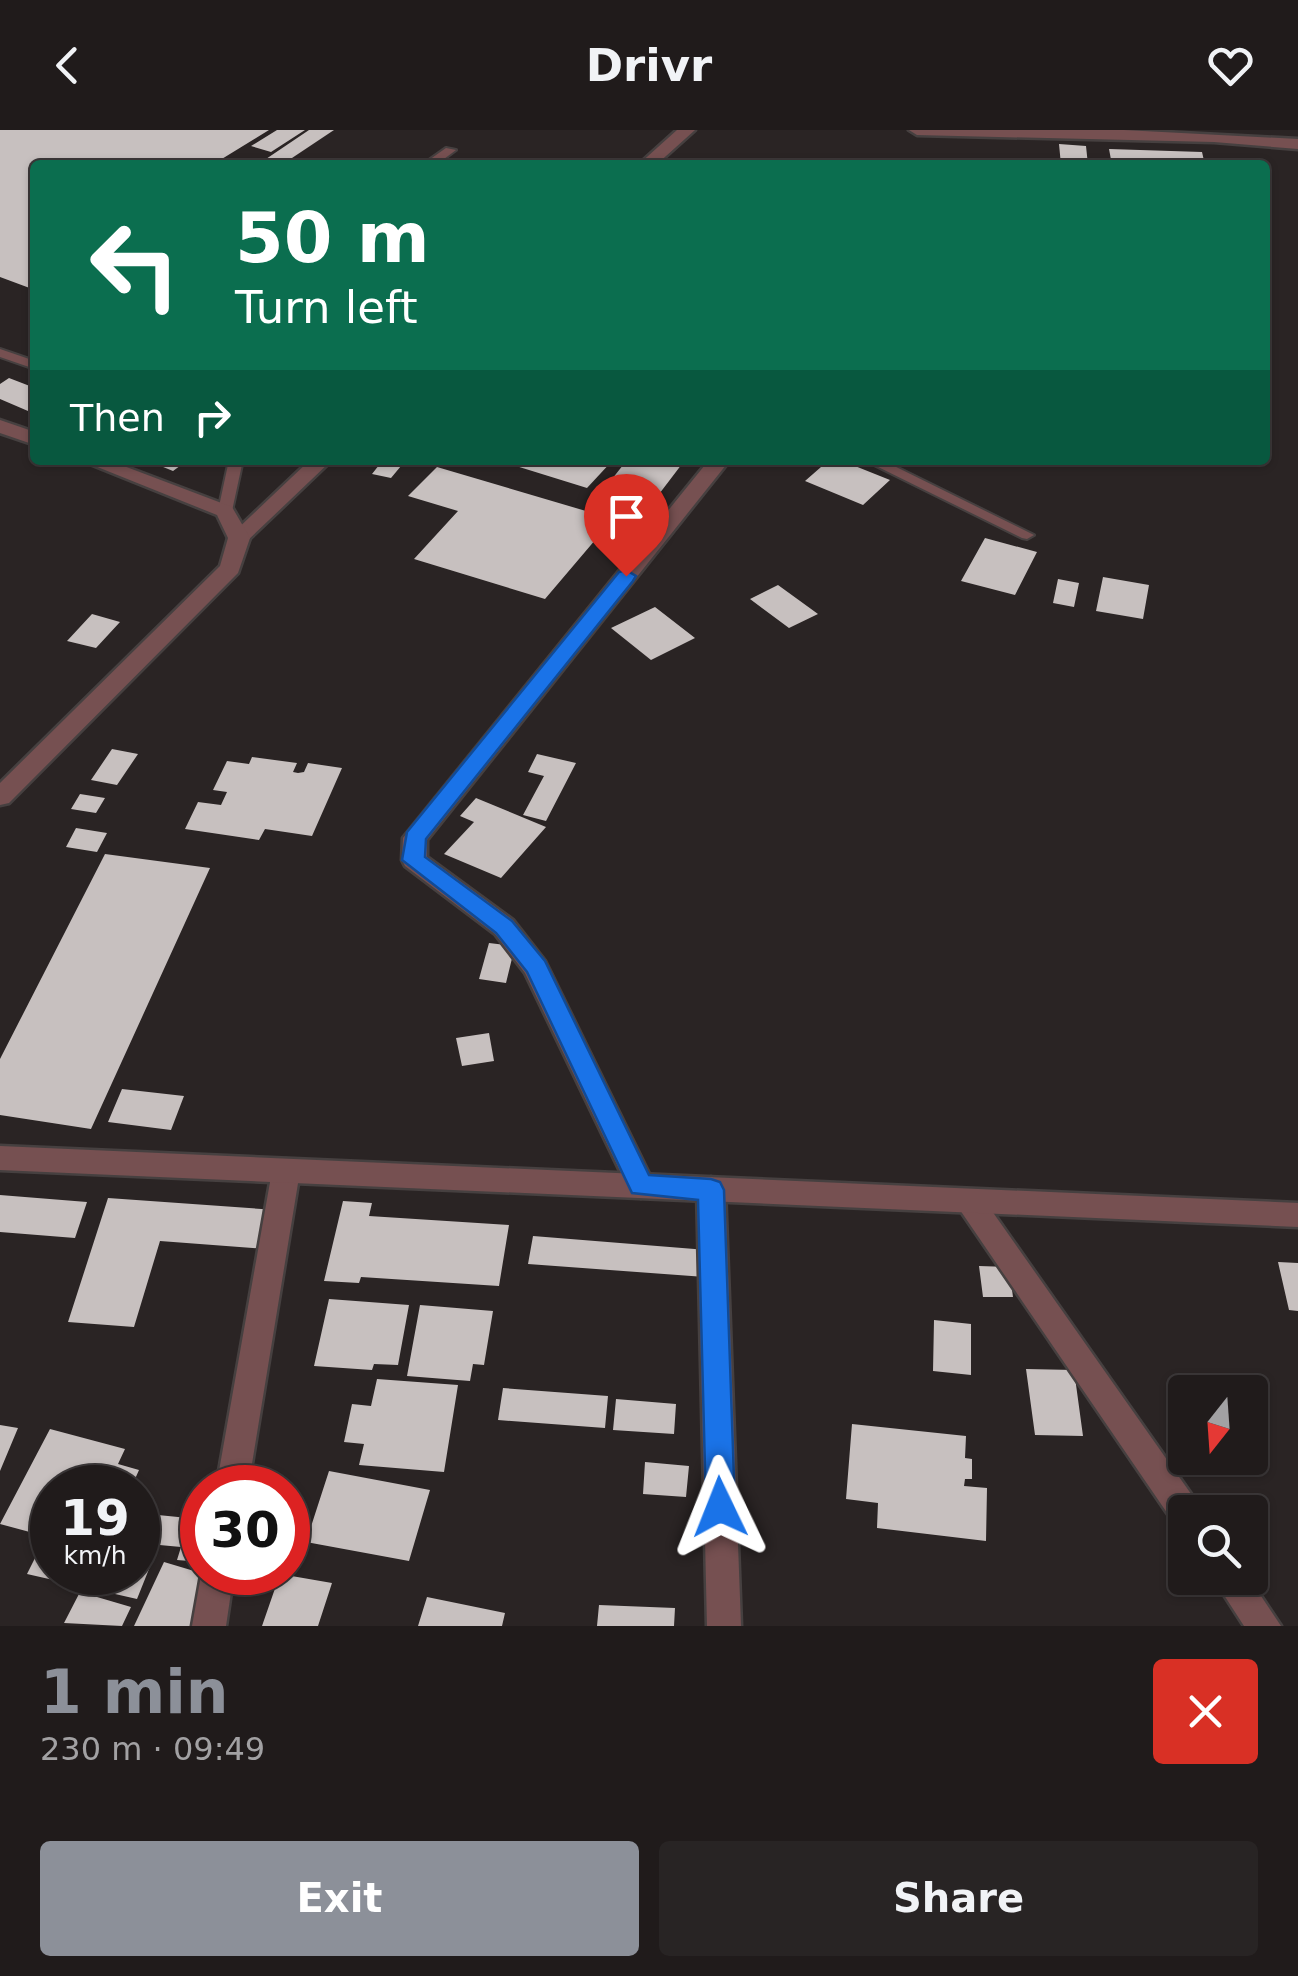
<!DOCTYPE html>
<html lang="en">
<head>
<meta charset="utf-8">
<style>
	body { margin:0; font-family:"DejaVu Sans",sans-serif; background:#282424; color:#f1f3f6; height:100vh; display:flex; flex-direction:column; font-size:38px; white-space:nowrap }
	* { box-sizing:border-box; margin:0 }
	p { font-size:32px; color:#a2a1a3 }
	.icon { flex:none; width:55px; height:55px; fill:none; stroke:currentColor; stroke-width:2; stroke-linecap:round; stroke-linejoin:round }
	.map { position:relative; height:1496px; overflow:hidden }
	.side { display:flex; flex-direction:column; background:#201b1b; flex:1 }
	.side>* { flex:none }
	.top-card { position:absolute; left:30px; top:30px; width:1240px; height:305px; border-radius:10px; box-shadow:0 2px 8px #0004,0 0 0 2px #3d393a; background:#0b6e4f; color:#fff; overflow:hidden }
	.needle { width:65px; rotate:197deg }
	.fabs { position:absolute; left:1168px; top:1245px; display:grid; gap:20px }
	.fabs a { display:grid; place-items:center; width:100px; height:100px; border-radius:10px; background:#201b1b; box-shadow:0 2px 8px #0004,0 0 0 2px #3d393a; font-size:50px }
	.speed { position:absolute; left:30px; top:1335px; display:flex; gap:20px; font-size:50px; font-weight:700; text-align:center }
	.speed>* { display:grid; place-content:center; width:130px; height:130px; border-radius:50%; background:#201b1b; box-shadow:0 2px 8px #0004,0 0 0 2px #3d393a; line-height:1 }
	.speed small { font-size:25px; font-weight:400 }
	.speed .limit { border:15px solid #d22; background:#fff; color:#111 }
	.pin { position:absolute; display:grid; place-items:center; width:85px; height:85px; color:#fff; margin:-102px -42px; border-radius:50% 50% 50% 0; rotate:-45deg; box-shadow:0 0 10px #0007 }
	.pin .icon { rotate:45deg }
	.me { position:absolute; width:110px; margin:-55px; rotate:358deg; stroke-linejoin:round; filter:drop-shadow(0 0 8px #0008) }
	.turn { display:flex; align-items:center; gap:35px; height:210px; padding:0 40px; font-size:45px }
	.turn .icon { width:130px; height:130px; stroke-width:2.5 }
	.turn b { display:block; font-size:70px; line-height:85px }
	.then { display:flex; align-items:center; height:95px; padding:0 40px; background:#0003; gap:20px; font-size:38px }
	.round { display:grid; place-items:center; flex:none; width:105px; height:105px; border-radius:10px; background:#282424 }
	.head { display:flex; align-items:center; justify-content:space-between; height:170px; padding:0 40px }
	h1 { font-size:60px; font-weight:800; line-height:75px; color:#8c9099 }
	.button { display:flex; gap:20px; margin-top:auto; padding:20px 40px }
	.button a { flex:1; height:115px; border-radius:10px; background:#8c9099; color:#fff; font-size:40px; font-weight:800; line-height:115px; text-align:center }
	.button a+a { background:#282424; color:#f1f3f6 }
	header { display:flex; justify-content:space-between; align-items:center; height:130px; padding:0 40px; background:#201b1b; font-size:45px; font-weight:800 }
	.map>svg:first-child { display:block }
	.building { fill:#c7c0bf }
	.lines { fill:none; stroke-linecap:round; stroke-linejoin:round }
	.service-casing { stroke:#464040; stroke-width:4 }
	.minor-casing { stroke:#464040; stroke-width:5 }
	.tertiary-casing { stroke:#464040; stroke-width:5 }
	.service { fill:#765051; fill-rule:evenodd }
	.minor { fill:#765051; fill-rule:evenodd }
	.tertiary { fill:#765051; fill-rule:evenodd }
	.route { fill:#1a73e8; stroke:#114b97; stroke-width:2.5 }
</style>
</head>
<body>
<header><svg class="icon" aria-label="back" viewBox="0 0 24 24"><path d="M15 5l-7 7 7 7"/></svg>Drivr<svg class="icon" aria-label="heart" viewBox="0 0 24 24"><path d="M12 20l-8-8c-3-5 5-10 8-4 3-6 11-1 8 4z"/></svg></header>
<div class="map">
<svg width="1298" height="1496" viewBox="0 0 1298 1496">
	<rect width="100%" height="100%" fill="#2a2424"/>
	<path class="building" d="M0,0H269L212,35H35V160L0,147Z
		M277,0H305L271,22L251,16Z
		M309,0H334L283,34L266,29Z
		M1059,14L1086,16L1088,35H1061Z
		M1109,19L1202,22L1205,35H1112Z
		M9,248L35,258V284L0,269V254Z
		M146,330H188L173,341Z
		M383,330H406L391,348L372,344Z
		M497,330H613L587,358Z
		M627,330H685L650,376L601,363Z
		M829,330H840L890,350L863,375L805,351Z
		M437,337L613,389L545,469L414,429L458,381L408,366Z
		M985,408L1037,422L1015,465L961,451Z
		M1103,447L1149,455L1143,489L1096,481Z
		M1058,449L1079,453L1074,477L1053,473Z
		M778,455L818,484L789,498L750,469Z
		M655,477L695,508L651,530L611,498Z
		M92,484L120,492L96,518L67,511Z
		M112,619L138,624L117,655L91,650Z
		M537,624L576,633L546,691L523,685L544,646L528,642Z
		M252,627L297,633L293,642L298,643L304,642L308,633L342,638L312,706L265,699L259,710L185,699L198,672L221,675L227,662L213,660L227,631L249,634Z
		M80,664L105,668L96,683L71,679Z
		M476,668L546,697L501,748L444,724L474,692L460,686Z
		M76,698L107,703L97,722L66,717Z
		M105,724L210,738L91,999L0,985V929Z
		M489,813L515,816L506,853L479,849Z
		M489,903L494,931L462,936L456,908Z
		M122,959L184,966L171,1000L108,992Z
		M0,1065L87,1072L75,1108L0,1102Z
		M108,1068L276,1080L267,1119L160,1111L134,1197L68,1192Z
		M343,1071L372,1073L369,1086L509,1095L499,1156L361,1147L359,1153L324,1151Z
		M533,1106L707,1120L705,1147L528,1134Z
		M1278,1132L1298,1133V1181L1289,1180Z
		M979,1136L1009,1137L1013,1167H983Z
		M329,1169L409,1175L398,1235L374,1234L372,1240L314,1236Z
		M420,1175L493,1181L484,1235L473,1234L470,1251L407,1246Z
		M934,1190L971,1194V1245L933,1241Z
		M1026,1239L1074,1240L1083,1306L1035,1305Z
		M377,1249L458,1255L444,1342L359,1335L364,1314L344,1312L352,1274L371,1276Z
		M503,1258L608,1266L605,1298L498,1290Z
		M616,1269L676,1274L674,1304L613,1300Z
		M852,1294L966,1306L965,1328L972,1329V1349H965L964,1356L987,1358L986,1411L877,1398L878,1373L846,1369Z
		M0,1295L18,1298L0,1341Z
		M50,1299L125,1319L118,1334L139,1340L131,1358H52V1408L0,1394Z
		M645,1332L689,1336L686,1367L643,1364Z
		M329,1341L430,1360L409,1431L306,1412Z
		M193,1374L202,1375V1432L177,1430L181,1417L138,1413V1383L188,1388Z
		M44,1410L52,1412V1442H138V1431L151,1434L137,1469L27,1444Z
		M164,1432L221,1449L200,1496H134Z
		M280,1444L332,1453L318,1496H262Z
		M80,1462L131,1477L122,1496L64,1493Z
		M427,1467L505,1483L502,1496H418Z
		M599,1475L675,1478L674,1496H597Z"/>
	<g class="lines">
		<defs>
			<path id="service" d="M446,18L456,20L436,35H422Z
				M0,219L35,231V239L0,227Z
				M229,330H243L232,381L225,385L218,381Z
				M864,330H882L1034,405L1027,409L1022,408Z"/>
			<path id="minor" d="M677,0H695L656,35H638Z
				M909,0H1124L1298,9V19L1214,12L917,5Z
				M310,330H332L246,412H232L228,408L232,404Z
				M709,330H730L427,710V727L513,790L545,831L655,1056L651,1064L641,1068L631,1064L525,843L495,804L405,736L402,730L403,708Z
				M286,1029L296,1033L300,1041L248,1358H216L272,1041L276,1033Z
				M711,1047L721,1051L725,1059L741,1496H707L697,1059L701,1051Z
				M970,1060L980,1064L1196,1371L1201,1382H1185V1397L1174,1393L960,1080L956,1072L960,1064Z
				M202,1440L234,1442L226,1496H192Z
				M1213,1448H1249L1281,1496H1244Z"/>
			<path id="tertiary" d="M0,290L35,302V315L0,303Z
				M80,330H108L232,377L250,408L238,443L9,673L0,675V653L220,436L228,408L217,385Z
				M0,1016L1298,1073V1097L0,1040Z"/>
		</defs>
		<use href="#service" class="service-casing"/>
		<use href="#minor" class="minor-casing"/>
		<use href="#tertiary" class="tertiary-casing"/>
		<use href="#service" class="service"/>
		<use href="#minor" class="minor"/>
		<use href="#tertiary" class="tertiary"/>
	</g>
	<path class="route" d="M626,440L636,446L633,451L426,709L425,727L512,791L545,831L649,1045L711,1049L720,1052L724,1060L735,1377L731,1387L720,1391L710,1387L706,1377L698,1070L632,1063L527,842L496,803L402,730L407,702L619,442Z"/>
</svg>
<div class="fabs">
<a><svg class="needle" viewBox="-14 -14 28 28"><path d="M0-13l5 13h-10z" fill="#e53935"/><path d="M0 13l5-13h-10z" fill="#a2a1a3"/></svg></a>
<a><svg class="icon" aria-label="search" viewBox="0 0 24 24"><circle cx="10" cy="10" r="6"/><path d="M15 15l6 6"/></svg></a>
</div>
<div class="speed"><div>19<small>km/h</small></div><div class="limit">30</div></div>
<div class="pin" style="left:626px;top:446px;background:#d93025"><svg class="icon" aria-label="arrive" viewBox="0 0 24 24"><path d="M6 21V4h12l-3 4 3 4H6"/></svg></div>
<svg class="me" style="left:720px;top:1377px" viewBox="-20 -20 40 40"><path d="M0-17L14 15 0 8-14 15z" fill="#1a73e8" stroke="#fff" stroke-width="4"/></svg>
<div class="top-card">
<div class="turn"><svg class="icon" aria-label="left" viewBox="0 0 24 24"><path d="M17 20v-9H6M10 6l-5 5 5 5"/></svg><div><b>50 m</b>Turn left</div></div>
<div class="then">Then<svg class="icon" aria-label="right" viewBox="0 0 24 24"><path d="M7 20v-9h11M14 6l5 5-5 5"/></svg></div>
</div>
</div>
<section class="side">
<div class="head"><div><h1>1 min</h1><p>230 m · 09:49</p></div><a class="round" style="background:#d93025;color:#fff"><svg class="icon" aria-label="close" viewBox="0 0 24 24"><path d="M6 6l12 12M18 6L6 18"/></svg></a></div>
<div class="button"><a>Exit</a><a>Share</a></div>
</section>
</body>
</html>
